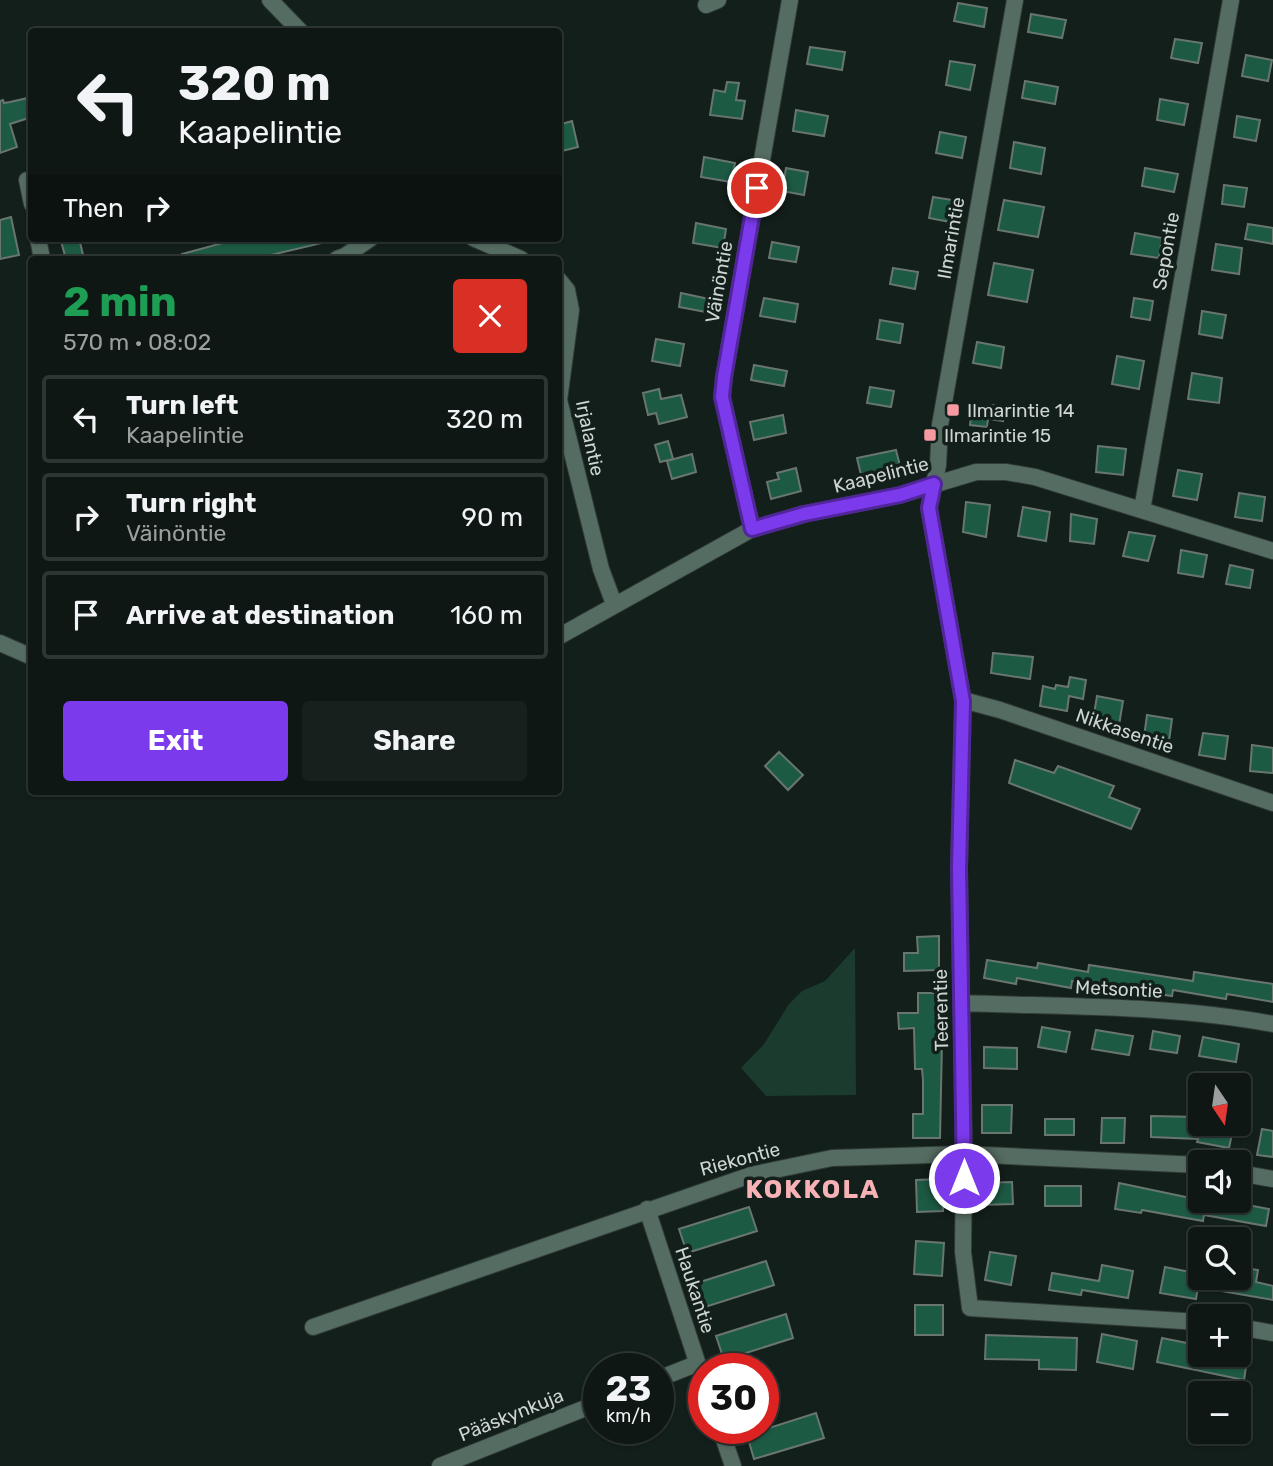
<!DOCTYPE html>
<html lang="en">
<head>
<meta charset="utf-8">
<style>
	body { margin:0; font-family:Rubik,sans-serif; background:#17201d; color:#f1f3f6; height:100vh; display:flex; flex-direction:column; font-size:26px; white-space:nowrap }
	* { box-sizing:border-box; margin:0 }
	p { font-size:23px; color:#9b9fa0 }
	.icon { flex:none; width:38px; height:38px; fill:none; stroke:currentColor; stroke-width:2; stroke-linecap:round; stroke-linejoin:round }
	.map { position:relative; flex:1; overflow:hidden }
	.drawer { position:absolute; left:28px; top:256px; width:534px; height:539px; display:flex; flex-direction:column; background:#0e1714; border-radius:7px; box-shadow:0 2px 5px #0004,0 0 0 2px #2e3634 }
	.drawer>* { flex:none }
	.hud { position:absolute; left:28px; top:28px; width:534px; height:214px; border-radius:7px; box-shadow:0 2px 5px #0004,0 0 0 2px #2e3634; background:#0e1714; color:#f1f3f6; overflow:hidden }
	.needle { width:46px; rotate:167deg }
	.fabs { position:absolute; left:1188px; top:1073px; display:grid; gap:14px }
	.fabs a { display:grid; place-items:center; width:63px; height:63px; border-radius:7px; background:#0e1714; box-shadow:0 2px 5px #0004,0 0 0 2px #2e3634; font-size:35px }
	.speed { position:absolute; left:583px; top:1353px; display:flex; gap:14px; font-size:35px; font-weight:700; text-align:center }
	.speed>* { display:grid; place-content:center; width:91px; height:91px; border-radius:50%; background:#0e1714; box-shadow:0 2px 5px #0004,0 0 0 2px #2e3634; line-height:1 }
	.speed small { font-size:18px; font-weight:400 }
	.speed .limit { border:10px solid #d22; background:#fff; color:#111 }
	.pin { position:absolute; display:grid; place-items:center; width:60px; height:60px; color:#fff; margin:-30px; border:4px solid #fff; border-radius:50%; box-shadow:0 2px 7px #0007 }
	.me { position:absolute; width:77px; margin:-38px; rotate:0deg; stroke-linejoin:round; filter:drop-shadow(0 0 5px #0008) }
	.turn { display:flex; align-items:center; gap:24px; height:147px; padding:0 35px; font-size:32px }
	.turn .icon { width:91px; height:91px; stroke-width:2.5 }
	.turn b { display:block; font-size:49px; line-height:60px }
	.then { display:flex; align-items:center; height:66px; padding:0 35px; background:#0003; gap:14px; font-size:26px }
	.round { display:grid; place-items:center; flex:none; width:74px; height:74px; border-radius:7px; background:#17201d }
	.overview { display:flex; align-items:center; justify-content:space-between; height:119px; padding:0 35px }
	h1 { font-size:42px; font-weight:700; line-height:52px; color:#1e9e55 }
	.primary-button { display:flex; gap:14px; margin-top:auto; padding:14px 35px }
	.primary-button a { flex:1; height:80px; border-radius:7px; background:#7c3aed; color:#fff; font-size:28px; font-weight:700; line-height:80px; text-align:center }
	.primary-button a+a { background:#17201d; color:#f1f3f6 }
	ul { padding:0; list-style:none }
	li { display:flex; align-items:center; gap:21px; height:88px; margin:0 14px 10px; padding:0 21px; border:4px solid #2e3634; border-radius:7px }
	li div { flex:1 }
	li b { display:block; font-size:26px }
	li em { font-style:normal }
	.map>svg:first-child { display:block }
	.green { fill:#1a3b2e }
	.building { fill:#1d5a44; stroke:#68766f; stroke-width:2 }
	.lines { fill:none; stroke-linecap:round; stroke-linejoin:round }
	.minor-casing { stroke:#313c37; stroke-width:18 }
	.minor { stroke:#556c62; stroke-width:16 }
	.route-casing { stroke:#51269a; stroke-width:18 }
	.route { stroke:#7c3aed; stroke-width:12 }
	.poi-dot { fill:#f49aa0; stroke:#131f1a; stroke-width:2.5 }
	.labels { text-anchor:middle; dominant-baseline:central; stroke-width:7; stroke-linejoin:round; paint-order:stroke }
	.street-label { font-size:19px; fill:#ced5d2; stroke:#131f1a }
	.poi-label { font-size:19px; fill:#ced5d2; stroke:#131f1a; text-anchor:start }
	.district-label { font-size:26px; font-weight:bold; letter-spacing:2px; fill:#f7b2b6; stroke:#131f1a }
</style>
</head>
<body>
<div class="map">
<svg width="1273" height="1466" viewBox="0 0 1273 1466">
	<rect width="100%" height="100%" fill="#131f1a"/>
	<path class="green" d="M855,948L856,1095L766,1096L741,1068L764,1044L789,1004L802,991L825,981Z"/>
	<path class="building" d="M958,3L987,8L984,27L954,21Z
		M1031,14L1066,20L1062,38L1028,32Z
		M1175,39L1202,43L1198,63L1171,58Z
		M810,47L845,52L842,70L807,64Z
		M1246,55L1272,60L1268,81L1242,76Z
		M950,61L975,65L970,90L946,85Z
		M1025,81L1058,87L1055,104L1022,98Z
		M727,82L739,83L736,100L745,101L742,119L710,115L714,90L725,92Z
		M32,97V117L10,124L17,147L0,153V101L3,100L4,103L10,102Z
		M1160,99L1188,104L1184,125L1157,120Z
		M796,110L828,116L824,136L793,131Z
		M1237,116L1260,120L1256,141L1234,137Z
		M572,121L578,147L558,152V125Z
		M940,132L966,137L962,158L936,153Z
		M1014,142L1045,148L1041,174L1010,168Z
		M704,157L735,163L731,182L701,177Z
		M786,168L808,172L804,195L782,191Z
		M1145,168L1178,174L1174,192L1142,186Z
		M1224,185L1247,188L1244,207L1222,204Z
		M933,197L959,201L955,223L929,218Z
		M1004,200L1044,207L1038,237L998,230Z
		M11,217L19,255L0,259V220Z
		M696,223L726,229L723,248L693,243Z
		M1248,224L1273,228V244L1245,239Z
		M1135,233L1162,238L1159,258L1131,254Z
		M60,238H79L84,259H66Z
		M241,238H326V242L254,259H182V254Z
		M772,242L799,247L796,262L769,258Z
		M1216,244L1242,248L1239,274L1212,270Z
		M994,263L1033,270L1027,302L988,295Z
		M893,268L918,272L915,289L890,284Z
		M681,293L709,299L706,312L679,307Z
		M764,298L798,304L795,322L760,316Z
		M1134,298L1153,301L1150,320L1131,317Z
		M1202,311L1226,315L1222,338L1199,334Z
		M880,320L903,324L900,343L877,339Z
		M656,339L684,344L680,366L652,361Z
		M977,342L1004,347L1001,368L973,363Z
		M1117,356L1144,361L1139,389L1112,384Z
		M754,365L787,371L784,386L751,380Z
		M1192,373L1222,378L1219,403L1188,399Z
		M870,387L894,391L891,407L867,403Z
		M659,389L661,399L681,395L687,417L659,424L656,413L648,415L643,393Z
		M991,405L1005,407L1003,421L989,419Z
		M972,407L989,410L987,427L970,425Z
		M783,415L786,433L754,440L750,422Z
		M668,441L673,459L660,462L655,445Z
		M1098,446L1126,449L1123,475L1096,472Z
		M896,450L900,466L861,475L857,458Z
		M692,454L696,472L672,479L667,461Z
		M796,468L801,491L771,499L767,482L779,479L777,473Z
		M1178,470L1202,474L1197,500L1173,496Z
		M1239,493L1265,497L1262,521L1235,517Z
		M966,502L990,505L986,537L963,532Z
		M1023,507L1050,512L1046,541L1018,536Z
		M1071,514L1097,519L1094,544L1070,541Z
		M1129,532L1155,536L1148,561L1123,556Z
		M1181,550L1207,555L1203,577L1178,573Z
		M1230,565L1253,570L1250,588L1226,584Z
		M993,653L1033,657L1030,679L991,673Z
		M1070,677L1086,680L1083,699L1069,696L1067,711L1040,706L1043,686L1055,689L1056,685L1068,687Z
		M1097,696L1123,701L1119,725L1093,720Z
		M1147,715L1172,719L1169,741L1144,737Z
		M1203,733L1228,736L1225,759L1199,755Z
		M1252,745L1273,748V773L1250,771Z
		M779,752L803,775L788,790L765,766Z
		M1015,760L1054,773L1058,766L1114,786L1109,797L1140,809L1131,829L1009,783Z
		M939,936V970L904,971V953H918L917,937Z
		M987,960L1037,968L1038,963L1088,972L1089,965L1193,981L1194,972L1246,980L1273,984V1002L1227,994L1226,999L1173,990L1172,996L1072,981L1071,988L1017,978L1016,984L984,978Z
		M918,993H943L940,1138H913V1114H923V1080L922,1069H915L914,1028L899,1029L898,1013H918Z
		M1042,1027L1070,1032L1066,1052L1038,1047Z
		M1096,1030L1133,1036L1129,1055L1092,1049Z
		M1153,1031L1180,1036L1177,1053L1150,1049Z
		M1203,1037L1239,1044L1236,1062L1199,1056Z
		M984,1047L1017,1048V1069L984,1068Z
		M982,1105H1012L1011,1133H982Z
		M1151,1116L1200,1117V1124H1234L1229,1148L1197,1142L1198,1139L1151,1137Z
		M1102,1118H1125L1124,1143H1101Z
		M1045,1119H1074V1135H1045Z
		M1262,1129L1273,1131V1157L1257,1155Z
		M942,1179L943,1211L917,1212L916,1180Z
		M1012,1182L1013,1204L979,1205V1183Z
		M1119,1183L1200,1200L1226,1204V1201L1269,1209L1266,1226L1204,1215L1203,1221L1142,1210L1141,1213L1115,1209Z
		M1045,1186H1081V1206H1045Z
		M749,1207L757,1231L687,1253L679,1229Z
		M916,1241L944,1243L942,1276L914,1274Z
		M990,1252L1016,1256L1011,1285L985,1280Z
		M766,1261L774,1285L705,1307L697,1283Z
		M1102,1265L1133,1271L1128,1298L1082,1290L1081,1295L1049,1290L1052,1273L1099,1281Z
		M1165,1267L1200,1274L1196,1299L1160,1293Z
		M1239,1267L1258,1270L1256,1282L1273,1286V1300L1221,1291L1223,1278H1239Z
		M915,1305H943V1335H915Z
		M786,1314L793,1338L724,1360L716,1336Z
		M1102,1334L1137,1341L1133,1369L1097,1362Z
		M986,1335L1077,1338L1076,1370L1039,1369V1360L985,1359Z
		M1162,1338L1192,1344L1190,1354H1248L1244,1380L1157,1362Z
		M816,1413L824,1438L754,1459L747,1435Z"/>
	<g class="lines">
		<defs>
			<path id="minor" d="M270,0L301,32
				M1015,0L940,425L938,465L929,508L963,700L959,869L964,1154L963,1252L970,1308L1200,1322
				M706,5L718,0
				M27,180L32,204
				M38,238L42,259
				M473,238L521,259
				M337,259L345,256L371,238
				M558,279L567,290L571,310L559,400L601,569L614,604
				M1142,510L1231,0
				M752,529L722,397L724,377L790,0
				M558,637L752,529L804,514L900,495L976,472H1006L1035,477L1273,551
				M0,643L32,657
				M963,700L1000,710L1273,803
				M963,1003C1065,1007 1171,1005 1273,1024
				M1239,1173L1273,1179
				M647,1209L704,1383
				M313,1327L751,1175L832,1158L964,1154L1200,1165
				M1239,1327L1273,1333
				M658,1379L696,1364
				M720,1428L733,1466
				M440,1466L598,1403"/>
		</defs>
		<use href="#minor" class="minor-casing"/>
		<use href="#minor" class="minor"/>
	</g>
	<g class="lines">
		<defs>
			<path id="route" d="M757,188L724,377L722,397L752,529L804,514L900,495L934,484L929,508L963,701L959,869L964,1178"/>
		</defs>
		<use href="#route" class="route-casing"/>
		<use href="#route" class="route"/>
	</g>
	<g class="poi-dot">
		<rect x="946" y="403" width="14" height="14" rx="3.5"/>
		<rect x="923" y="428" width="14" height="14" rx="3.5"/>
	</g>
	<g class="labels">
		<g class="street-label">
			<text transform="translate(951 238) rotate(-80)">Ilmarintie</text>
			<text transform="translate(1166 251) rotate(-80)">Sepontie</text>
			<text transform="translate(719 282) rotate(-80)">Väinöntie</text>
			<text transform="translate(590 438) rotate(78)">Irjalantie</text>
			<text transform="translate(881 475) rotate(-14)">Kaapelintie</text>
			<text transform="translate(1125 731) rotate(19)">Nikkasentie</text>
			<text transform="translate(1119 989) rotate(3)">Metsontie</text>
			<text transform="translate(941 1010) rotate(-91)">Teerentie</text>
			<text transform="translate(740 1159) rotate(-15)">Riekontie</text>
			<text transform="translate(695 1290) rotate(72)">Haukantie</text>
			<text transform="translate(511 1415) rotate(-22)">Pääskynkuja</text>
		</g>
		<g class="poi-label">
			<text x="967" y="410">Ilmarintie 14</text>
			<text x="944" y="435">Ilmarintie 15</text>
		</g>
		<g class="district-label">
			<text x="813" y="1189">KOKKOLA</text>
		</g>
	</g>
</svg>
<div class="fabs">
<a><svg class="needle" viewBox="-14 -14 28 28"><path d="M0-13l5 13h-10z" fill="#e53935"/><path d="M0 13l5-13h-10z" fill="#9b9fa0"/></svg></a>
<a><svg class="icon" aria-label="sound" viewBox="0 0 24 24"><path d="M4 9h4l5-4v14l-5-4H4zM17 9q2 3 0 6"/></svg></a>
<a><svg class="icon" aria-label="search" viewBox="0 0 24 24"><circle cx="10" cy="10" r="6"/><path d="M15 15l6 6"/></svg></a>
<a>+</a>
<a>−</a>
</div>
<div class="speed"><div>23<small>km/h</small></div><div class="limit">30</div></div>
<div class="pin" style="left:757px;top:188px;background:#d93025"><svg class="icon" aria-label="arrive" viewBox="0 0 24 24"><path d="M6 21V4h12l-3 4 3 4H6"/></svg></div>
<svg class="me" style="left:964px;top:1178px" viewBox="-20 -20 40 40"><circle r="17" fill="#7c3aed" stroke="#fff" stroke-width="3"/><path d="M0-11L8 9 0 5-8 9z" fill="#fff"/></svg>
<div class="hud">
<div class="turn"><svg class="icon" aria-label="left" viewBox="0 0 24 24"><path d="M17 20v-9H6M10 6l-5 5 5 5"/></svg><div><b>320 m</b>Kaapelintie</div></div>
<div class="then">Then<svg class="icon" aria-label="right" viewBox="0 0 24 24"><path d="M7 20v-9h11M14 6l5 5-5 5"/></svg></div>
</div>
<section class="drawer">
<div class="overview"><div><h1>2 min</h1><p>570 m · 08:02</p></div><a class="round" style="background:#d93025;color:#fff"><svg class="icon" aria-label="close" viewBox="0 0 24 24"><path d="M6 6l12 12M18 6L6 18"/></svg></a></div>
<ul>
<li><svg class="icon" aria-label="left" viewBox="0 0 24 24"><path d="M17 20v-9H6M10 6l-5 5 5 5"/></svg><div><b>Turn left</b><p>Kaapelintie</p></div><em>320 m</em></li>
<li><svg class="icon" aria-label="right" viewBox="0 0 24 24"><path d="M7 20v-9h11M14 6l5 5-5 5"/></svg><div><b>Turn right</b><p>Väinöntie</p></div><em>90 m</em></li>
<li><svg class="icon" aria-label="arrive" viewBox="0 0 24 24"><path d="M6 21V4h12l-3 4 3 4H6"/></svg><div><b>Arrive at destination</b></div><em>160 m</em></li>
</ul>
<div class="primary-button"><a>Exit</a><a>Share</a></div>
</section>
</div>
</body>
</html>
